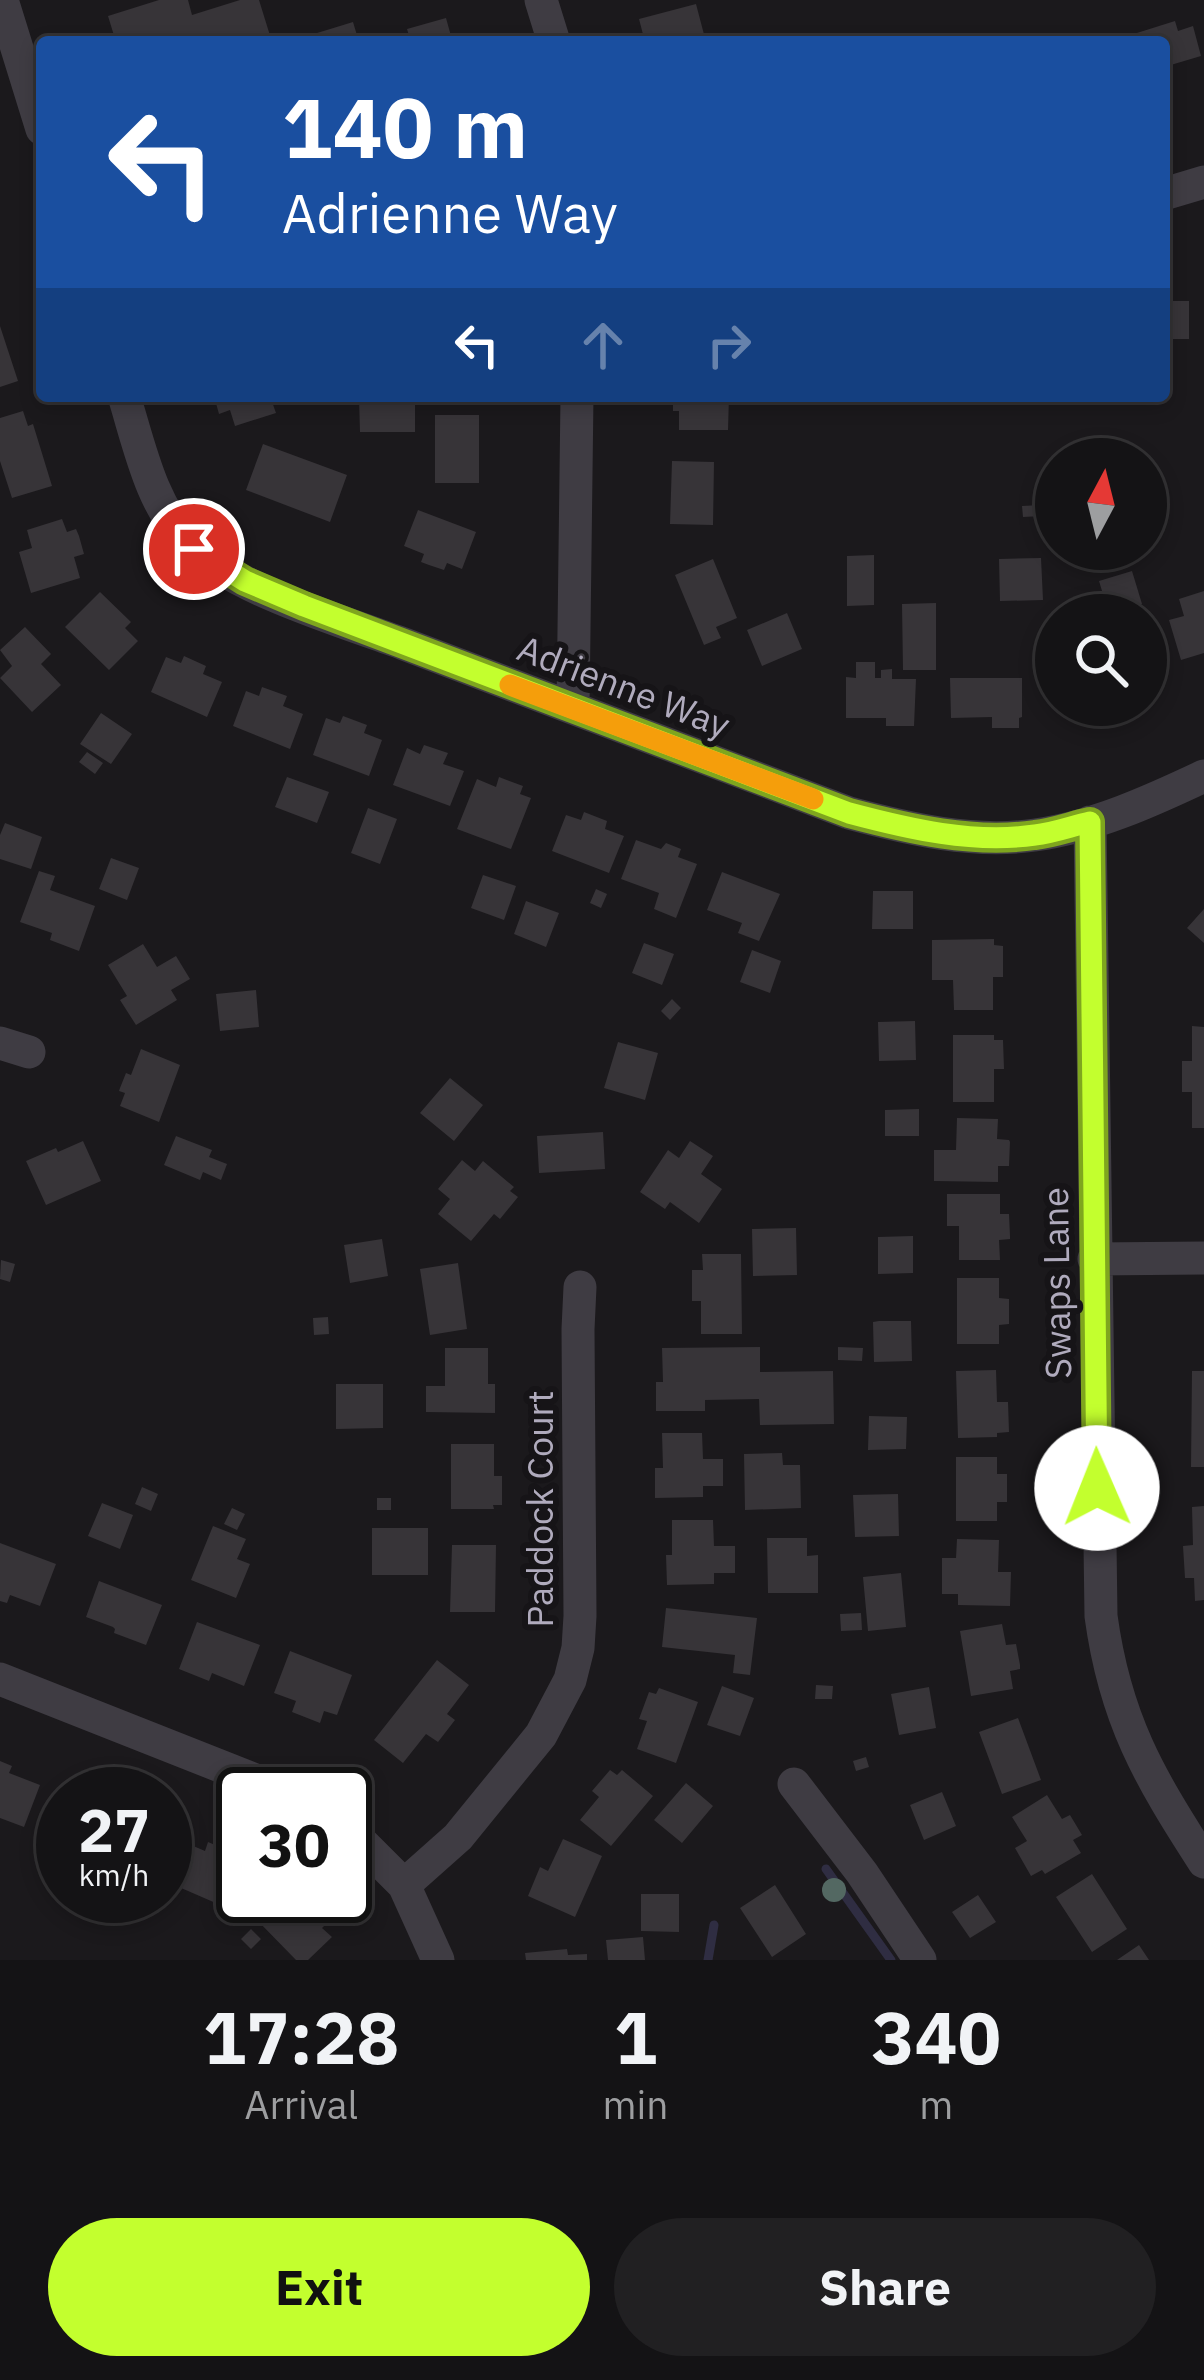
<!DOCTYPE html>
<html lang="en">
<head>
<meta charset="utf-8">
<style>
	body { margin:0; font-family:"IBM Plex Sans",sans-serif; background:#212022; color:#f1f3f6; height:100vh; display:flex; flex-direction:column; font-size:45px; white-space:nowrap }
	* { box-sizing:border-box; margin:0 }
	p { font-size:39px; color:#9d9ea0 }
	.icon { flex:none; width:66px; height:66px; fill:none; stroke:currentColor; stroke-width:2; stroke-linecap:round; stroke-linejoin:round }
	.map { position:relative; height:1960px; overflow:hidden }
	.details { display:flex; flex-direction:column; background:#141315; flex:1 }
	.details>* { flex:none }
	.hud { position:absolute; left:36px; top:36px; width:1134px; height:366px; border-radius:12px; box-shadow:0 6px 18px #0003,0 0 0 3px #333234; background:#1a4fa0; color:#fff; overflow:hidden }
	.needle { width:78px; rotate:7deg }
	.controls { position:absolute; left:1035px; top:438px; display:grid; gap:24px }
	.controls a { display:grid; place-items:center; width:132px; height:132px; border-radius:50%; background:#141315; box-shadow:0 6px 18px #0003,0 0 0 3px #333234; font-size:60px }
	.speed { position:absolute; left:36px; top:1767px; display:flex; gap:24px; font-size:60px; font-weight:700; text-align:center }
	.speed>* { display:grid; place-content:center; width:156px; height:156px; border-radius:50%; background:#141315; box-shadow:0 6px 18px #0003,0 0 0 3px #333234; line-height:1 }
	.speed small { font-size:30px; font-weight:400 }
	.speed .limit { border:6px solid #111; border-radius:18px; background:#fff; color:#111 }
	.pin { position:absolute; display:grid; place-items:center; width:102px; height:102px; color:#fff; margin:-51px; border:6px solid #fff; border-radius:50%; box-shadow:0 3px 12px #0007 }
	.me { position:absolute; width:132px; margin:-66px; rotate:359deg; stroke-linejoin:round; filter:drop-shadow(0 0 9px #0008) }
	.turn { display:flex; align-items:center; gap:42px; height:252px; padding:0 48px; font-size:54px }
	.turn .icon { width:156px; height:156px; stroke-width:2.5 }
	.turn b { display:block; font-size:84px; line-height:102px }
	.lanes { display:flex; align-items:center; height:114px; padding:0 48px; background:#0003; justify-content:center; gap:60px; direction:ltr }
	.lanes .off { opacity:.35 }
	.eta { display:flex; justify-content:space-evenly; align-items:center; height:204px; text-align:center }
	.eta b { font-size:72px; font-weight:700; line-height:84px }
	.primary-button { display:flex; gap:24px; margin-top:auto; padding:24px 48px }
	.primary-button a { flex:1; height:138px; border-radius:72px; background:#c3ff2e; color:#111; font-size:48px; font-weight:700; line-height:138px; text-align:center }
	.primary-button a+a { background:#212022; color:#f1f3f6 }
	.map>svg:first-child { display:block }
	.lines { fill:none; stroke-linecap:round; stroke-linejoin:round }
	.stream { stroke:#2f2d42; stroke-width:9 }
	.building { fill:#373438 }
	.minor { stroke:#3f3c43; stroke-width:33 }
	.tree { fill:#536862 }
	.route-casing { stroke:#7fa61e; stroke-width:30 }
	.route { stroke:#c3ff2e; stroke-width:21 }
	.slow { stroke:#f59e0b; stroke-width:21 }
	.labels { text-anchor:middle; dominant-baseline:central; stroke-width:12; stroke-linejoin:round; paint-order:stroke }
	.street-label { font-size:36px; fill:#b0abbd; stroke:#161417 }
</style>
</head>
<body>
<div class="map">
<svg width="1204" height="1960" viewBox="0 0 1204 1960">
	<rect width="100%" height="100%" fill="#1b191c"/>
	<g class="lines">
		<path class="stream" d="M826,1869L891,1960
			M708,1960L714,1925"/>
	</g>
	<path class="building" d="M159,0H188L192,15L240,0H259L272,42H203L202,38L189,42H116L108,16Z
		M696,4L706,42H645L639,19Z
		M446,18L451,36L461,33L463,42H411L407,29Z
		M1175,21L1178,31L1193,26L1201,56L1164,67V42H1122L1121,38Z
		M353,22L359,42H291V41Z
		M1164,301H1189V339H1164Z
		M0,326L18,381L0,387Z
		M214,396H270L276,413L235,426L230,410L219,414Z
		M673,396H729L728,430H679V411H673Z
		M359,398H415V432H360Z
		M23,411L28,426L33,424L52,486L12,498L0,461V418Z
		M435,415H479V483H435Z
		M263,444L347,475L330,522L246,490Z
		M672,461L714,462L713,525L670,524Z
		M1041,505L1042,516L1023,517L1022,506Z
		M418,510L476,532L462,569L447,563L444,570L429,565L421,562L424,554L404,546Z
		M62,519L67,532L76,529L79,536L84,554L74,557L80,578L31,593L19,552L32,548L27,530Z
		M874,555V605L847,606V556Z
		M1041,558L1043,600L1000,601L999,559Z
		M713,559L737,618L716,627L721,638L704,645L675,575Z
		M1132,571L1142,604L1109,614L1099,581Z
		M1204,591V653L1181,660L1169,620L1184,616L1179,599Z
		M100,592L131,622L125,628L138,641L109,670L65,627Z
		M936,603V670H903L902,604Z
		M787,613L802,649L762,666L747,630Z
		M25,627L51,654L41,664L61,685L32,712L0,678L12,666L0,650Z
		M184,656L206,666L203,674L222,682L207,717L151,692L166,657L181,663Z
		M856,662H875V678H881V670L892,669V679H916L914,726H886V718H846V677L856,678Z
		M950,678H1022V717L1019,718V728H992V717L951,718Z
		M262,687L287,696L283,706L303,714L290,749L233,726L246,691L259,696Z
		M101,713L132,734L111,764L80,744Z
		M343,716L367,725L364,733L382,740L369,776L313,755L326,718L340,723Z
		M424,745L448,753L443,764L464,771L450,806L393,785L407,748L420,754Z
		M87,752L103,763L95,774L79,762Z
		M287,777L329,792L317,823L275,807Z
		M499,777L523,786L520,794L531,798L511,849L457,829L477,779L496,787Z
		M368,808L397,819L380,864L351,853Z
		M584,812L607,821L605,829L624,836L609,873L552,851L566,815L581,820Z
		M5,823L42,837L31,869L0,859V835Z
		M636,840L661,849L666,843L681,849L678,857L697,864L676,918L654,909L659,893L621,879Z
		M111,858L139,868L127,900L99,889Z
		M39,871L55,876L50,890L95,906L79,951L50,940L52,933L20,922Z
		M722,872L780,894L759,941L738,933L742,923L707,910Z
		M483,875L516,886L504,920L471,908Z
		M596,889L607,894L601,908L590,903Z
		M873,891H913V929H872Z
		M526,901L559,913L546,947L514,934Z
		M1204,909V943L1187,928Z
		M994,939V945L1003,946V977H993V1010H954L953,980H932V940Z
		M644,943L674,954L662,985L632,973Z
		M143,944L157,967L176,956L190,979L171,990L177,1000L136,1025L120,1000L127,996L108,965Z
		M752,950L781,961L770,993L740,982Z
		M256,990L259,1027L220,1031L216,994Z
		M672,999L681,1008L670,1020L661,1011Z
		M915,1021L916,1060L879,1061L878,1022Z
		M1192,1026L1204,1027V1128H1192V1092H1182V1061H1192Z
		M953,1035H994V1040H1003L1004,1069H994V1102H953Z
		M618,1042L658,1053L645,1100L604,1088Z
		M141,1049L180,1065L159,1122L120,1106L125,1093L119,1091L120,1088L126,1073L131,1075Z
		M450,1078L483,1105L454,1141L420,1113Z
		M919,1109V1136H885V1110Z
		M957,1118L998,1119L997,1139L1009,1140L1010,1142L1009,1166H998V1182L934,1181V1150H956Z
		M603,1132L605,1169L539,1173L537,1136Z
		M176,1136L212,1150L209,1157L227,1164L221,1180L203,1172L200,1180L164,1165Z
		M83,1141L101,1181L46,1205L26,1161L56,1148L58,1152Z
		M690,1141L713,1156L701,1174L722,1189L699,1223L670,1202L665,1209L640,1192L668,1150L679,1158Z
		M462,1160L475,1171L483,1161L514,1187L510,1191L518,1197L500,1219L494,1214L471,1241L438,1214L450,1199L438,1189Z
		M947,1194H1000V1214H1009L1010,1236V1239L999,1240L1000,1260H959V1226H947Z
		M796,1228L797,1275L753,1276L752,1229Z
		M913,1236V1273L878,1274V1237Z
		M382,1239L388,1276L350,1283L344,1245Z
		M702,1254H741L742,1334H701V1301H692V1270H703Z
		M1,1260L15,1264L10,1282L0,1279Z
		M458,1263L467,1329L430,1335L420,1269Z
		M957,1278H999V1298L1009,1299V1324L999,1325V1344H957Z
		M328,1317L329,1334L314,1335L313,1318Z
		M879,1321H911L912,1361L874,1362L873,1322Z
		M760,1347V1372L833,1371L834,1424L760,1425L759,1399L705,1400V1411H656V1382H663L662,1348Z
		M838,1347L863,1348L862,1361L838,1360Z
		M445,1348H488V1384H495V1413L426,1412V1386H445Z
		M996,1370L997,1402H1008L1009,1432L997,1433V1437L958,1438L956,1371Z
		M1192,1371H1204V1467H1191Z
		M336,1384H383V1428L336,1429Z
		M869,1416L907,1417L906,1449L868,1450Z
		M662,1433H702L703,1459H723V1486H703V1497L655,1498V1468H663Z
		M451,1444H494V1476H502V1505H493L494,1509H451Z
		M782,1453L783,1465H800L801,1508L745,1510L744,1454Z
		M956,1457H997V1474H1007V1502H997V1521H956Z
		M142,1487L158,1494L151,1511L135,1504Z
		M898,1494L899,1536L855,1537L853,1495Z
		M377,1498H391V1510H377Z
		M102,1503L133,1515L120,1549L88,1536Z
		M1204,1506V1600L1195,1601L1194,1578H1185L1183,1546L1193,1545L1192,1507Z
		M232,1508L245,1514L237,1530L224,1524Z
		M672,1520H713L714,1546H735V1573H714V1584L667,1585L666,1555H672Z
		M213,1526L246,1539L237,1559L250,1564L236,1598L191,1580Z
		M372,1528H428V1575H372Z
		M767,1538H807V1556L818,1555V1593H768Z
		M957,1539L999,1540L998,1572H1011L1010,1606L958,1605V1594H942V1558H956Z
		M0,1543L56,1564L40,1606L10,1595L7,1603L0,1601Z
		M452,1545H496L495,1612H450Z
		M901,1573L906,1627L868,1631L863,1577Z
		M99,1581L162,1605L146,1645L114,1633L115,1629L113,1627L86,1617Z
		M666,1608L757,1618L750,1675L733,1673L735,1655L662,1647Z
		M861,1613L862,1630L841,1631L840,1614Z
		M197,1622L260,1645L244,1686L212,1673L209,1681L179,1669Z
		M1002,1624L1006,1645L1016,1644L1020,1665V1669L1010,1671L1013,1689L971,1696L960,1631Z
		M290,1651L352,1675L337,1715L324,1711L320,1723L292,1712L296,1701L274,1693Z
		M437,1660L469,1685L447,1714L455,1720L438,1742L426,1734L403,1763L374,1740Z
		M816,1685L833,1686L832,1699H815Z
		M722,1686L754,1698L740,1736L707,1725Z
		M929,1687L936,1728L899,1735L891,1694Z
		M659,1688L698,1702L676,1763L637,1749L647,1721L639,1719L649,1692L656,1694Z
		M1018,1718L1041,1780L1002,1794L979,1732Z
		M866,1757L869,1767L856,1771L853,1761Z
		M0,1761L12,1766L9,1773L40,1785L24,1827L0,1818Z
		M610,1770L617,1775L622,1770L653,1796L611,1846L580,1820L599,1797L592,1791Z
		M686,1783L713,1806L682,1843L654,1820Z
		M942,1792L956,1826L924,1840L910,1805Z
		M58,1794L63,1796V1855L54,1852L60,1835L47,1831Z
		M1047,1795L1062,1819L1070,1815L1082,1835L1073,1840L1081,1853L1045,1874L1042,1870L1031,1876L1015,1848L1027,1841L1012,1817Z
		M170,1836L205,1851L208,1842L232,1852L229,1859L236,1862L218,1904L165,1881V1847Z
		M563,1839L602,1856L575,1917L528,1896L540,1867L548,1871Z
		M1092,1874L1127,1929L1092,1952L1056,1897Z
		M775,1885L806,1934L772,1957L740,1908Z
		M641,1894H679V1932L641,1931Z
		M978,1895L996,1922L970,1938L952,1912Z
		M280,1896H292L308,1912L313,1907L328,1922L322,1928L332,1937L308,1960H296L256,1919Z
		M251,1929L261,1939L251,1949L241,1939Z
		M643,1937L645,1960H608L606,1940Z
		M1139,1945L1149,1960H1117Z
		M567,1949L568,1955L587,1954V1960H526L525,1953Z"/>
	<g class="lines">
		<path class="minor" d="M2,0L42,129
			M541,0L554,42
			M1164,194L1204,182
			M124,396C140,448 151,505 190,545C233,589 345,622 404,644C553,701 701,757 849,813C909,829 973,844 1035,835C1094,827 1151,801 1204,776
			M573,708L577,396
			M1090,822L1101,1616C1115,1719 1149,1777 1204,1862
			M0,1043L29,1052
			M1094,1259L1204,1258
			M0,1679L291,1794
			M794,1784L862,1873L920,1960
			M345,1826L404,1885L438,1960
			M404,1885L458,1837L541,1735L570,1680L578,1648L580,1616L578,1329L580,1287"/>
	</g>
	<circle class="tree" cx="834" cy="1890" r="12"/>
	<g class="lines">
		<defs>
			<path id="route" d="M194,549L245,581L304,606L849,813C909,829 973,844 1035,835C1054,833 1072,826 1090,822L1097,1488"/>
		</defs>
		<use href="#route" class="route-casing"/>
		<use href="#route" class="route"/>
		<path class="slow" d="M510,685L813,799"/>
	</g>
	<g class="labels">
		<g class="street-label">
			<text transform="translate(624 686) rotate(21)">Adrienne Way</text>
			<text transform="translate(1056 1283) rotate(-91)">Swaps Lane</text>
			<text transform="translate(539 1509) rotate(-90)">Paddock Court</text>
		</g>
	</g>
</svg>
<div class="controls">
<a><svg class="needle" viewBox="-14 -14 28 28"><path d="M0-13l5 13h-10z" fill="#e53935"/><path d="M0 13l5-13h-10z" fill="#9d9ea0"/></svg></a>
<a><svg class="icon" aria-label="search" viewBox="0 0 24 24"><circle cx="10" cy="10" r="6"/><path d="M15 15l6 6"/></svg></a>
</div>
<div class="speed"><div>27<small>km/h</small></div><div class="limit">30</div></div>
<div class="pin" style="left:194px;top:549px;background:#d93025"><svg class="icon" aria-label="arrive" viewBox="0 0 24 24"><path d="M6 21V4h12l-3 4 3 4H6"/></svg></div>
<svg class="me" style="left:1097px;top:1488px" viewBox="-20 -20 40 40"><circle r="19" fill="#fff"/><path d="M0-13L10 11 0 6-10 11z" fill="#c3ff2e"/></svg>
<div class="hud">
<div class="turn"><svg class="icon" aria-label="left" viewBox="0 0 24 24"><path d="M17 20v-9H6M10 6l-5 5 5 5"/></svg><div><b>140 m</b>Adrienne Way</div></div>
<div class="lanes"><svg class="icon" aria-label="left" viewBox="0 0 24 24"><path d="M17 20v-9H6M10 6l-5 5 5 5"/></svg><svg class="icon off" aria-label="ahead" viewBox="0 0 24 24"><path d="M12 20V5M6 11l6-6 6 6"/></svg><svg class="icon off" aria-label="right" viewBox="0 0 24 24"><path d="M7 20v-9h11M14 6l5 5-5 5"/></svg></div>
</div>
</div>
<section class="details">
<div class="eta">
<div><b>17:28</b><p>Arrival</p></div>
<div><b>1</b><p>min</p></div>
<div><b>340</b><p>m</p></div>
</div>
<div class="primary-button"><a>Exit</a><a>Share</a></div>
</section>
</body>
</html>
